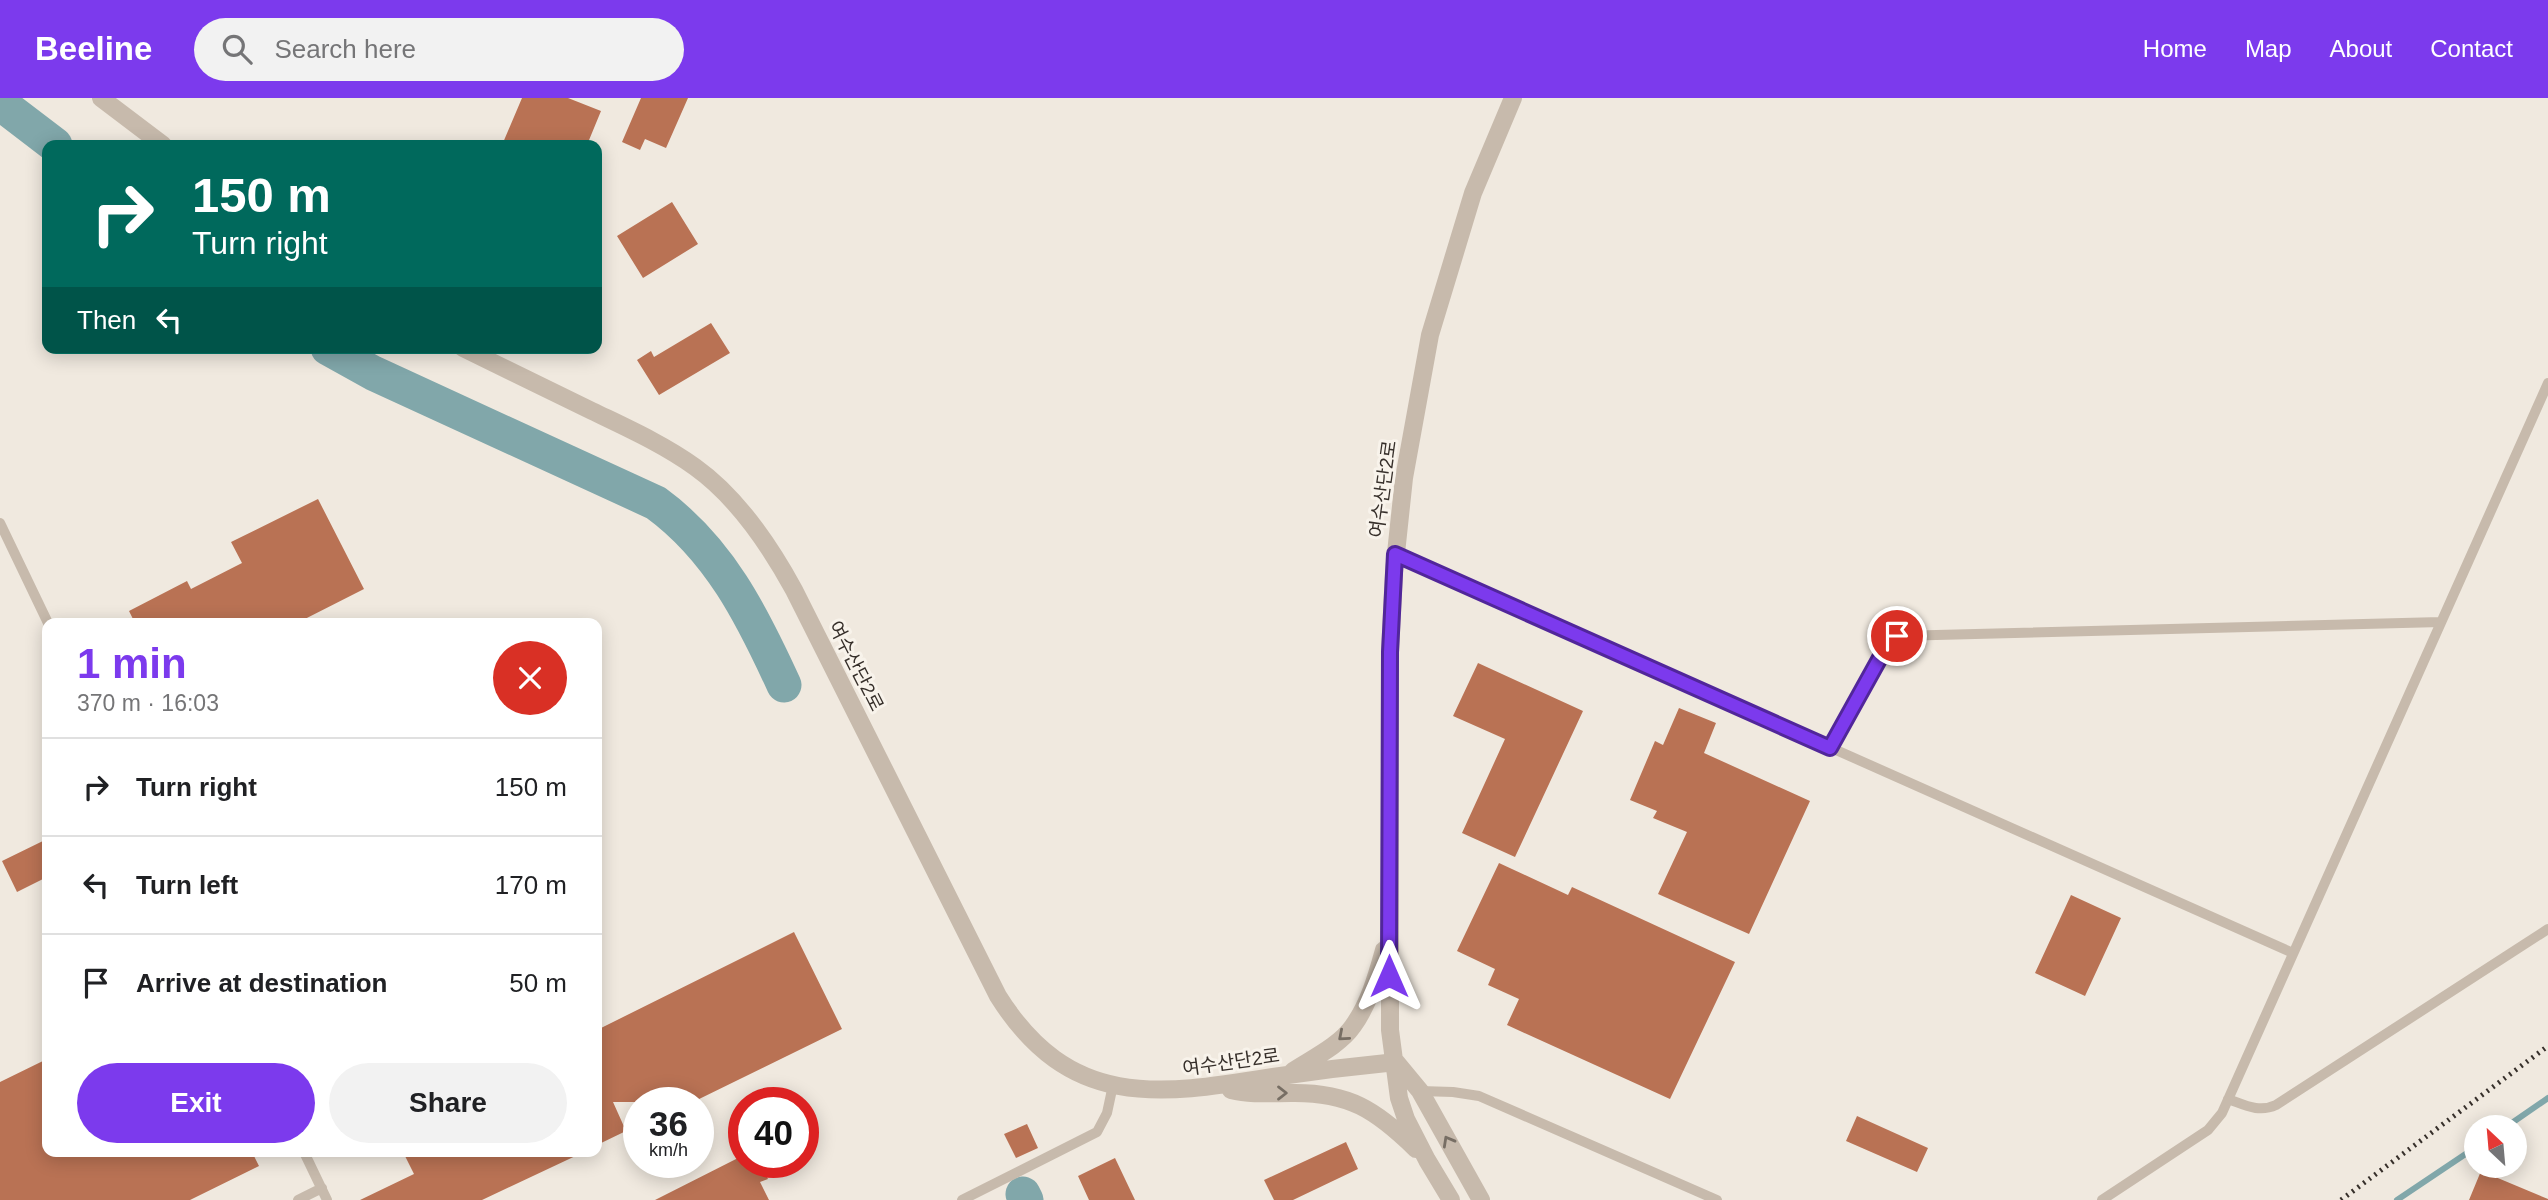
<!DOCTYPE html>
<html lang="en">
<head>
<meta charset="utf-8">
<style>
	body { margin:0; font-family:Arial,"Noto Sans KR",sans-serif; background:#f2f2f2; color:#202124; height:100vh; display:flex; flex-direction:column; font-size:26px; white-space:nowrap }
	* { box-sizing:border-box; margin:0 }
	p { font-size:23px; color:#757577 }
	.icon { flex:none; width:38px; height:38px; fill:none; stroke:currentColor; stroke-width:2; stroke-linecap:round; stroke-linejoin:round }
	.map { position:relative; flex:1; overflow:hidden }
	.panel { position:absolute; left:42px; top:520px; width:560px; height:539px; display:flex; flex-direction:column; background:#fff; border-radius:14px; box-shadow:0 4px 18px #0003 }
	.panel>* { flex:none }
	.top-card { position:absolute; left:42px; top:42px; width:560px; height:214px; border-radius:14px; box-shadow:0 4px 18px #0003; background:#00695c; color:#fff; overflow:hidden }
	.needle { width:46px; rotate:334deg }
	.buttons { position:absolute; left:2464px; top:1017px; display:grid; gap:14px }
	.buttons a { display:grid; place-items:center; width:63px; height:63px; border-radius:50%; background:#fff; box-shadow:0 4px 18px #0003; font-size:35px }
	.speed { position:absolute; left:623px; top:989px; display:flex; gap:14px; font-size:35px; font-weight:700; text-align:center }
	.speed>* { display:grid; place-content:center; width:91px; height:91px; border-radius:50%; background:#fff; box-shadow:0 4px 18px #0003; line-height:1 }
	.speed small { font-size:18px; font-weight:400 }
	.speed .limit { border:10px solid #d22; background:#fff; color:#111 }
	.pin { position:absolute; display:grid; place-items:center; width:60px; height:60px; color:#fff; margin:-30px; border:4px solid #fff; border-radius:50%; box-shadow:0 2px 7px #0007 }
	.me { position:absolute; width:77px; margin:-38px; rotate:0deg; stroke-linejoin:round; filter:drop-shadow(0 0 5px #0008) }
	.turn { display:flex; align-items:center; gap:24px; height:147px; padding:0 35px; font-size:32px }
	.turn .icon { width:91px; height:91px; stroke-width:2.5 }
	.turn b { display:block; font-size:49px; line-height:60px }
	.then { display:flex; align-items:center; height:66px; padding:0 35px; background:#0003; gap:14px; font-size:26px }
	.round { display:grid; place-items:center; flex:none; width:74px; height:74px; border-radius:37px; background:#f2f2f2 }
	.head { display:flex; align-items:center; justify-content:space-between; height:119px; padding:0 35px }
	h1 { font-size:42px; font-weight:600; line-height:52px; color:#7c3aed }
	.button { display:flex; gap:14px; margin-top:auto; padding:14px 35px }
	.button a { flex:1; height:80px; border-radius:42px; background:#7c3aed; color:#fff; font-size:28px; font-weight:600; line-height:80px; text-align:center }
	.button a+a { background:#f2f2f2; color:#202124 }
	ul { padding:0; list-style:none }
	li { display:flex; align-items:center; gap:21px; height:98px; padding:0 35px; border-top:2px solid #e0e0e0 }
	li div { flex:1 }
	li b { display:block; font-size:26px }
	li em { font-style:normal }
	header { display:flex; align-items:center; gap:42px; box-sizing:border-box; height:98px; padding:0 35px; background:#7c3aed; color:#fff }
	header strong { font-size:33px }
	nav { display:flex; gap:38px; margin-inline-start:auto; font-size:24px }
	.search { width:490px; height:63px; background:#f2f2f2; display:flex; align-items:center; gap:18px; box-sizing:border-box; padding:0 24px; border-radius:38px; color:#757577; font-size:26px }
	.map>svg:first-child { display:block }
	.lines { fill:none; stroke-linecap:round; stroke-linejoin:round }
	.stream { stroke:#81a7aa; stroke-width:6 }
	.river { stroke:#81a7aa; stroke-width:35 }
	.building { fill:#b97254 }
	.service { stroke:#c7baac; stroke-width:10 }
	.tertiary { stroke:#c7baac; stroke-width:18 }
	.rail { stroke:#362f2a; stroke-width:5; stroke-dasharray:2 5; stroke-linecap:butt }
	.oneway { stroke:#776e64 }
	.route-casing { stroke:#51269a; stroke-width:18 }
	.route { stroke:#7c3aed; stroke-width:12 }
	.labels { text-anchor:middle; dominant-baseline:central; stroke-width:6; stroke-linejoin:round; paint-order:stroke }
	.street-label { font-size:19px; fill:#362f2a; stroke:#f8f3eb }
</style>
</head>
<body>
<header>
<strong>Beeline</strong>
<div class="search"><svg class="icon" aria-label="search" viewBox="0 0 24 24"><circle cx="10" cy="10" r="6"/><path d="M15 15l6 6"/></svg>Search here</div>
<nav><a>Home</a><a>Map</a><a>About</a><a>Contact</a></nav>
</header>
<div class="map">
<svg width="2548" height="1102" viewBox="0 0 2548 1102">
	<rect width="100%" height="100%" fill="#f0e9df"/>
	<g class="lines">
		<path class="stream" d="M2506,1029L2548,1000
			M2397,1102L2476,1049"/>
		<path class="river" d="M0,5L55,47
			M328,250L373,275L656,405C719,451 752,517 784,587
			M1023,1096L1026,1102"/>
	</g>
	<path class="building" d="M522,0H568L601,13L587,47H502Z
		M641,0H688L666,50L645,41L640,52L622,44Z
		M672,104L698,146L643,180L617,138Z
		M711,225L730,255L659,297L637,262L651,253L654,259Z
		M318,401L364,491L297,525H135L129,513L187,483L191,491L242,465L231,444Z
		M1478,565L1583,613L1515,759L1462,735L1505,641L1453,618Z
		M1679,610L1716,625L1704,655L1810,703L1749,836L1658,796L1687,734L1653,720L1657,713L1630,702L1655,643L1663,647Z
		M47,741V779L17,794L2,763Z
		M1499,765L1568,797L1572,789L1735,864L1670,1001L1507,927L1519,901L1488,887L1495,871L1457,853Z
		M2071,797L2121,820L2085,898L2035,875Z
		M794,834L842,931L693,1004H613L626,1033L597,1047V932Z
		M47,961V1054H252L259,1068L190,1102H0V984Z
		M1857,1018L1928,1050L1917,1074L1846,1043Z
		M1027,1026L1038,1050L1016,1060L1004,1036Z
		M1346,1044L1358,1071L1293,1102H1274L1264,1082Z
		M403,1054H584L482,1102H360L414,1076Z
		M744,1057V1064H759L768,1081L760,1084L769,1102H655Z
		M1115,1060L1135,1102H1089L1078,1078Z
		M2481,1073L2548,1101V1102H2469Z"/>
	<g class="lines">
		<path class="service" d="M0,425L48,525
			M1395,456L2293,855
			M1831,650L1886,549L1897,538L2441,524
			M1420,993L1453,994L1479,998L1717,1102
			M2228,1001C2245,1007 2259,1015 2276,1007L2548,831
			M304,1054L327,1102
			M298,1102L322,1090
			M962,1102L1097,1034L1107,1015L1113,987
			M2102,1102L2208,1032L2222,1015L2548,285"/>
		<path class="tertiary" d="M101,0L163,47
			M463,250C506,271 549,292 592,313C627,330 663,346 695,369C737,399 770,448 794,492L998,898C1069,1011 1157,998 1273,979C1314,973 1355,968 1396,964
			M1396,964L1420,993L1481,1102
			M1293,973C1313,960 1340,947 1353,928C1369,906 1377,877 1384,852
			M1231,992C1251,997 1272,995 1291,995C1349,994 1376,1012 1416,1051
			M1451,1102L1427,1062L1406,1021L1399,1000L1390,932V554L1394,474L1404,380L1430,237L1473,95L1513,0"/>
		<path class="rail" d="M2341,1102L2548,948"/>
	</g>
	<defs><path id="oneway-chevron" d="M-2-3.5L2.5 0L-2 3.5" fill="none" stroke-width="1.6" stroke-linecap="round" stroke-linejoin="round" transform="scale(1.75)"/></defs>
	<g class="oneway">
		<use href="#oneway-chevron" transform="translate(1343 938) rotate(139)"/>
		<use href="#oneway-chevron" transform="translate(1282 995)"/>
		<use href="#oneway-chevron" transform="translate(1448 1043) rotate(-119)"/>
	</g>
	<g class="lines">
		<defs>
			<path id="route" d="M1389,878L1390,554L1395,456L1830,650L1886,549L1897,538"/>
		</defs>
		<use href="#route" class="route-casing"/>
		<use href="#route" class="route"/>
	</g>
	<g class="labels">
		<g class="street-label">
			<text transform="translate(1383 391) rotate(-82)">여수산단2로</text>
			<text transform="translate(856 568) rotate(63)">여수산단2로</text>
			<text transform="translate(1231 964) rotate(-8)">여수산단2로</text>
		</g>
	</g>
</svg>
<div class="buttons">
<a><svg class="needle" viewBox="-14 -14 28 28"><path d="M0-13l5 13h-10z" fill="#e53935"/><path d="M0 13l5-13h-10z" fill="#757577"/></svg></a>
</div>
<div class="speed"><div>36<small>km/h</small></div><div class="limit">40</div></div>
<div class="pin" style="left:1897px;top:538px;background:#d93025"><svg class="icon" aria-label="arrive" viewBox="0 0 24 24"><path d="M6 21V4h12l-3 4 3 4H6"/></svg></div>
<svg class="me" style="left:1389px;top:878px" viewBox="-20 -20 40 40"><path d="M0-17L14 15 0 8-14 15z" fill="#7c3aed" stroke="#fff" stroke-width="4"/></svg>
<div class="top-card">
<div class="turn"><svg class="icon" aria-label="right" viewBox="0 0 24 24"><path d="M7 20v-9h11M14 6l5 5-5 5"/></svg><div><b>150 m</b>Turn right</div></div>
<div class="then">Then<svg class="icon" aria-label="left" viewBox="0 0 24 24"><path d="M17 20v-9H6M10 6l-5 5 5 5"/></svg></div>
</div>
<section class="panel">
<div class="head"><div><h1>1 min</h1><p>370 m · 16:03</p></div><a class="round" style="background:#d93025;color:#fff"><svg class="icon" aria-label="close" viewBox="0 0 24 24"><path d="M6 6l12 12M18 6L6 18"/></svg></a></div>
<ul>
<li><svg class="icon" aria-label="right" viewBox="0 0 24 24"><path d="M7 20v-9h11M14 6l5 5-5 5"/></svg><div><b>Turn right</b></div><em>150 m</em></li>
<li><svg class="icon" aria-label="left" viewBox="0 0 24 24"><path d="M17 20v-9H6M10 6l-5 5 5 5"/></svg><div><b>Turn left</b></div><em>170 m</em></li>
<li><svg class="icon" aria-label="arrive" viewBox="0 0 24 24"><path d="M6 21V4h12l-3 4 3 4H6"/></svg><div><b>Arrive at destination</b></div><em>50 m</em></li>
</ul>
<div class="button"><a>Exit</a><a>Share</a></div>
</section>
</div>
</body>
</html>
